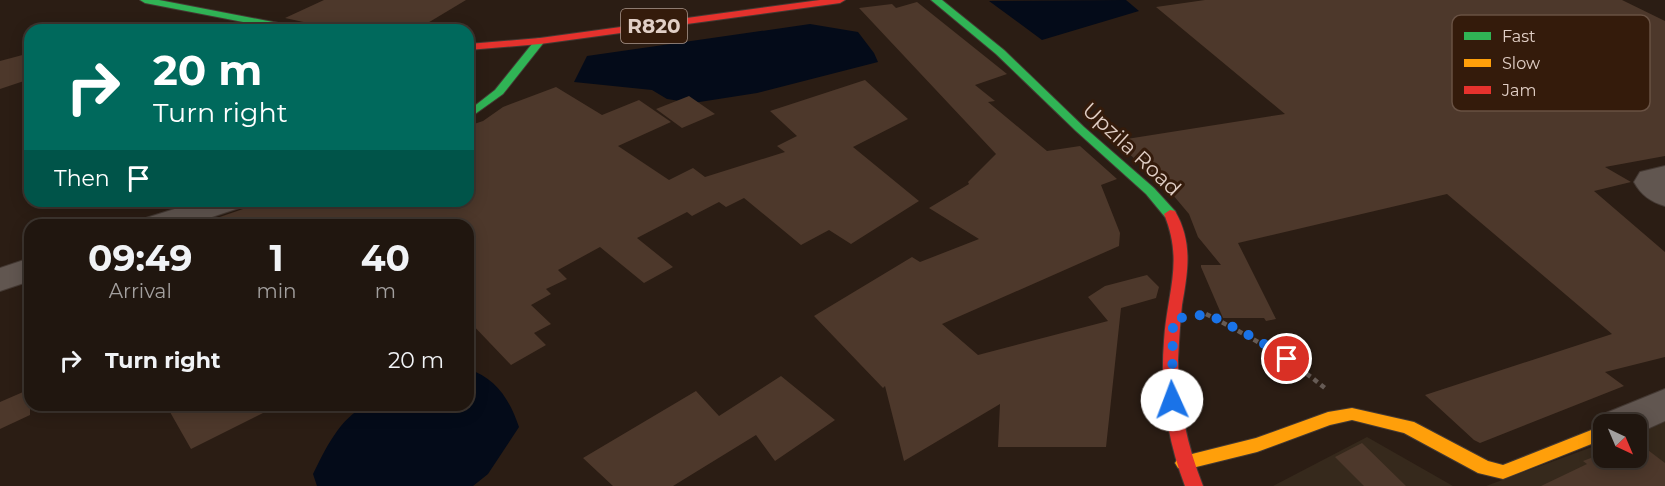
<!DOCTYPE html>
<html lang="en">
<head>
<meta charset="utf-8">
<style>
	body { margin:0; font-family:Montserrat,sans-serif; background:#281f18; color:#f1f3f6; height:100vh; display:flex; flex-direction:column; font-size:22px; white-space:nowrap }
	* { box-sizing:border-box; margin:0 }
	p { font-size:20px; color:#a29f9e }
	.icon { flex:none; width:33px; height:33px; fill:none; stroke:currentColor; stroke-width:2; stroke-linecap:round; stroke-linejoin:round }
	.map { position:relative; flex:1; overflow:hidden }
	.panel { position:absolute; left:24px; top:219px; width:450px; height:192px; display:flex; flex-direction:column; background:#20160f; border-radius:18px; box-shadow:0 3px 15px #0003,0 0 0 2px #3d352f }
	.panel>* { flex:none }
	.guide { position:absolute; left:24px; top:24px; width:450px; height:183px; border-radius:18px; box-shadow:0 3px 15px #0003,0 0 0 2px #3d352f; background:#00695c; color:#fff; overflow:hidden }
	.needle { width:39px; rotate:136deg }
	.controls { position:absolute; left:1593px; top:414px; display:grid; gap:12px }
	.controls a { display:grid; place-items:center; width:54px; height:54px; border-radius:12px; background:#20160f; box-shadow:0 3px 15px #0003,0 0 0 2px #3d352f; font-size:30px }
	.pin { position:absolute; display:grid; place-items:center; width:51px; height:51px; color:#fff; margin:-26px; border:3px solid #fff; border-radius:50%; box-shadow:0 2px 6px #0007 }
	.me { position:absolute; width:66px; margin:-33px; rotate:358deg; stroke-linejoin:round; filter:drop-shadow(0 0 4px #0008) }
	.turn { display:flex; align-items:center; gap:21px; height:126px; padding:0 30px; font-size:27px }
	.turn .icon { width:78px; height:78px; stroke-width:2.5 }
	.turn b { display:block; font-size:42px; line-height:51px }
	.then { display:flex; align-items:center; height:57px; padding:0 30px; background:#0003; gap:12px; font-size:22px }
	.eta { display:flex; justify-content:space-evenly; align-items:center; height:102px; text-align:center }
	.eta b { font-size:36px; font-weight:700; line-height:42px }
	ul { padding:0; list-style:none }
	li { display:flex; align-items:center; gap:18px; height:78px; padding:0 30px }
	li div { flex:1 }
	li b { display:block; font-size:22px }
	li em { font-style:normal }
	.map>svg:first-child { display:block }
	.education { fill:#36291c }
	.water { fill:#040b19 }
	.building { fill:#4d382b }
	.lines { fill:none; stroke-linecap:round; stroke-linejoin:round }
	.street-casing { stroke:#443933; stroke-width:2 }
	.fast-casing { stroke:#443933; stroke-width:2 }
	.slow-casing { stroke:#443933; stroke-width:2 }
	.jam-casing { stroke:#443933; stroke-width:2 }
	.path { stroke:#665b55; stroke-width:4.5; stroke-dasharray:5 4; stroke-linecap:butt }
	.street { fill:#615650; fill-rule:evenodd }
	.fast { fill:#30b455; fill-rule:evenodd }
	.slow { fill:#ff9f0a; fill-rule:evenodd }
	.jam { fill:#e5322d; fill-rule:evenodd }
	.route { stroke:#1a73e8; stroke-width:10; stroke-dasharray:0 18 }
	.labels { text-anchor:middle; dominant-baseline:central; stroke-width:6; stroke-linejoin:round; paint-order:stroke }
	.shield { fill:#341b0b; stroke:#ad998e; stroke-width:1.5 }
	.shield-label { font-size:20px; font-weight:bold; fill:#e1cfc6 }
	.street-label { font-size:21px; fill:#e1cfc6; stroke:#341b0b }
	.key { fill:#341b0b; stroke:#685143; stroke-width:1.5 }
	.key-label { font-size:16px; fill:#e1cfc6 }
</style>
</head>
<body>
<div class="map">
<svg width="1665" height="486" viewBox="0 0 1665 486">
	<rect width="100%" height="100%" fill="#2b1d14"/>
	<path class="education" d="M1665,420V486H1486L1603,443L1604,458H1636L1637,431Z
		M1367,437L1453,486H1273Z"/>
	<path class="water" d="M1126,0L1139,11L1042,40L989,1Z
		M810,24L858,32L874,53L878,62L757,93L693,103L667,99L652,90L574,82L587,56Z
		M468,369C496,378 510,400 519,427L488,474L473,486H317L313,474C325,450 340,417 366,406C377,401 451,405 468,405Z"/>
	<path class="building" d="M324,0H466L416,30H313L308,23L285,18Z
		M1205,0H1622L1665,21V156L1605,167L1631,182L1594,191L1665,252V357L1605,372L1624,386L1480,443L1474,440L1425,395L1612,334L1447,194L1238,243L1276,319L1266,321L1264,318H1223L1201,267V265H1221L1198,237L1189,214L1162,182L1114,141L1285,114L1156,7Z
		M917,2L1007,74L975,85L995,101L988,102L1047,151L1080,146L1117,179L1101,185L1120,233L1119,246L942,324L978,355L1108,321L1088,297L1105,286L1147,275L1159,287L1156,298L1121,308L1106,447H998L1000,404L904,461L885,386L883,388L814,316L912,257L920,262L979,239L929,208L969,184L968,182L996,154L859,8L892,4L896,8Z
		M30,53V79L0,89V61Z
		M865,80L908,119L853,147L919,201L851,244L829,230L801,245L744,198L726,207L719,202L692,216L687,212L637,238L673,267L644,283L600,247L558,270L567,279L546,289L551,294L531,305L551,324L534,333L546,345L511,365L468,320V225H219L214,219L243,209L248,201H468V126L483,121L503,107L556,87L602,115L639,100L671,122L618,146L669,180L693,168L705,177L785,152L777,146L797,136L770,111Z
		M689,96L715,114L682,128L656,109Z
		M781,376L835,420L775,461L756,435L673,486H613L583,458L696,391L719,416Z
		M30,389V415L0,429V402Z
		M166,405H279L191,449Z
		M1636,441L1665,463V486H1541L1587,464L1583,461L1604,453V458H1636Z
		M1362,443L1406,486H1364L1335,457Z"/>
	<g class="lines">
		<defs>
			<path id="street" d="M1665,166V206C1651,202 1641,195 1634,182L1640,172Z
				M200,201H246L242,207L188,225H142L146,218Z
				M30,258V281L0,291V268Z
				M1665,389V421L1636,434V424H1604V430L1601,424L1606,413Z"/>
			<path id="fast" d="M140,0H159L299,27L304,30H284L145,3Z
				M931,0H942L1004,50L1084,127L1154,188L1175,211L1176,214L1175,217H1165L1146,194L1076,131L996,54Z
				M540,38L545,41L503,94L468,119V111L495,90L536,39Z"/>
			<path id="slow" d="M1352,408L1414,422L1488,461L1503,465L1604,425V439L1503,479L1478,473L1404,433L1352,420L1330,425L1257,452L1184,470L1178,468L1175,463L1178,458L1184,456L1256,438L1328,412Z"/>
			<path id="jam" d="M820,0H845L840,3L540,44L468,50V44L540,38Z
				M1170,210L1175,211C1193,242 1188,271 1182,305C1180,323 1179,342 1178,360C1178,404 1187,445 1203,486H1185C1167,439 1160,391 1164,341C1167,292 1184,262 1164,214Z"/>
		</defs>
		<use href="#street" class="street-casing"/>
		<use href="#fast" class="fast-casing"/>
		<use href="#slow" class="slow-casing"/>
		<use href="#jam" class="jam-casing"/>
		<path class="path" d="M1206,314C1249,336 1289,358 1326,389"/>
		<use href="#street" class="street"/>
		<use href="#fast" class="fast"/>
		<use href="#slow" class="slow"/>
		<use href="#jam" class="jam"/>
	</g>
	<g class="lines">
		<path class="route" d="M1172,400L1173,319L1208,314L1258,340L1287,359"/>
	</g>
	<g class="labels">
		<rect class="shield" x="621" y="9" width="66" height="34" rx="4.5"/>
		<g class="shield-label">
			<text x="654" y="26">R820</text>
		</g>
		<g class="street-label">
			<text transform="translate(1132 149) rotate(43)">Upzila Road</text>
		</g>
	</g>
	<rect x="1452" y="15" width="198" height="96" rx="9" class="key"/>
	<rect x="1464" y="32" width="27" height="8" fill="#30b455"/>
	<rect x="1464" y="59" width="27" height="8" fill="#ff9f0a"/>
	<rect x="1464" y="86" width="27" height="8" fill="#e5322d"/>
	<g class="key-label">
		<text x="1502" y="42">Fast</text>
		<text x="1502" y="69">Slow</text>
		<text x="1502" y="96">Jam</text>
	</g>
</svg>
<div class="controls">
<a><svg class="needle" viewBox="-14 -14 28 28"><path d="M0-13l5 13h-10z" fill="#e53935"/><path d="M0 13l5-13h-10z" fill="#a29f9e"/></svg></a>
</div>
<div class="pin" style="left:1287px;top:359px;background:#d93025"><svg class="icon" aria-label="arrive" viewBox="0 0 24 24"><path d="M6 21V4h12l-3 4 3 4H6"/></svg></div>
<svg class="me" style="left:1172px;top:400px" viewBox="-20 -20 40 40"><circle r="19" fill="#fff"/><path d="M0-13L10 11 0 6-10 11z" fill="#1a73e8"/></svg>
<div class="guide">
<div class="turn"><svg class="icon" aria-label="right" viewBox="0 0 24 24"><path d="M7 20v-9h11M14 6l5 5-5 5"/></svg><div><b>20 m</b>Turn right</div></div>
<div class="then">Then<svg class="icon" aria-label="arrive" viewBox="0 0 24 24"><path d="M6 21V4h12l-3 4 3 4H6"/></svg></div>
</div>
<section class="panel">
<div class="eta">
<div><b>09:49</b><p>Arrival</p></div>
<div><b>1</b><p>min</p></div>
<div><b>40</b><p>m</p></div>
</div>
<ul>
<li><svg class="icon" aria-label="right" viewBox="0 0 24 24"><path d="M7 20v-9h11M14 6l5 5-5 5"/></svg><div><b>Turn right</b></div><em>20 m</em></li>
</ul>
</section>
</div>
</body>
</html>
